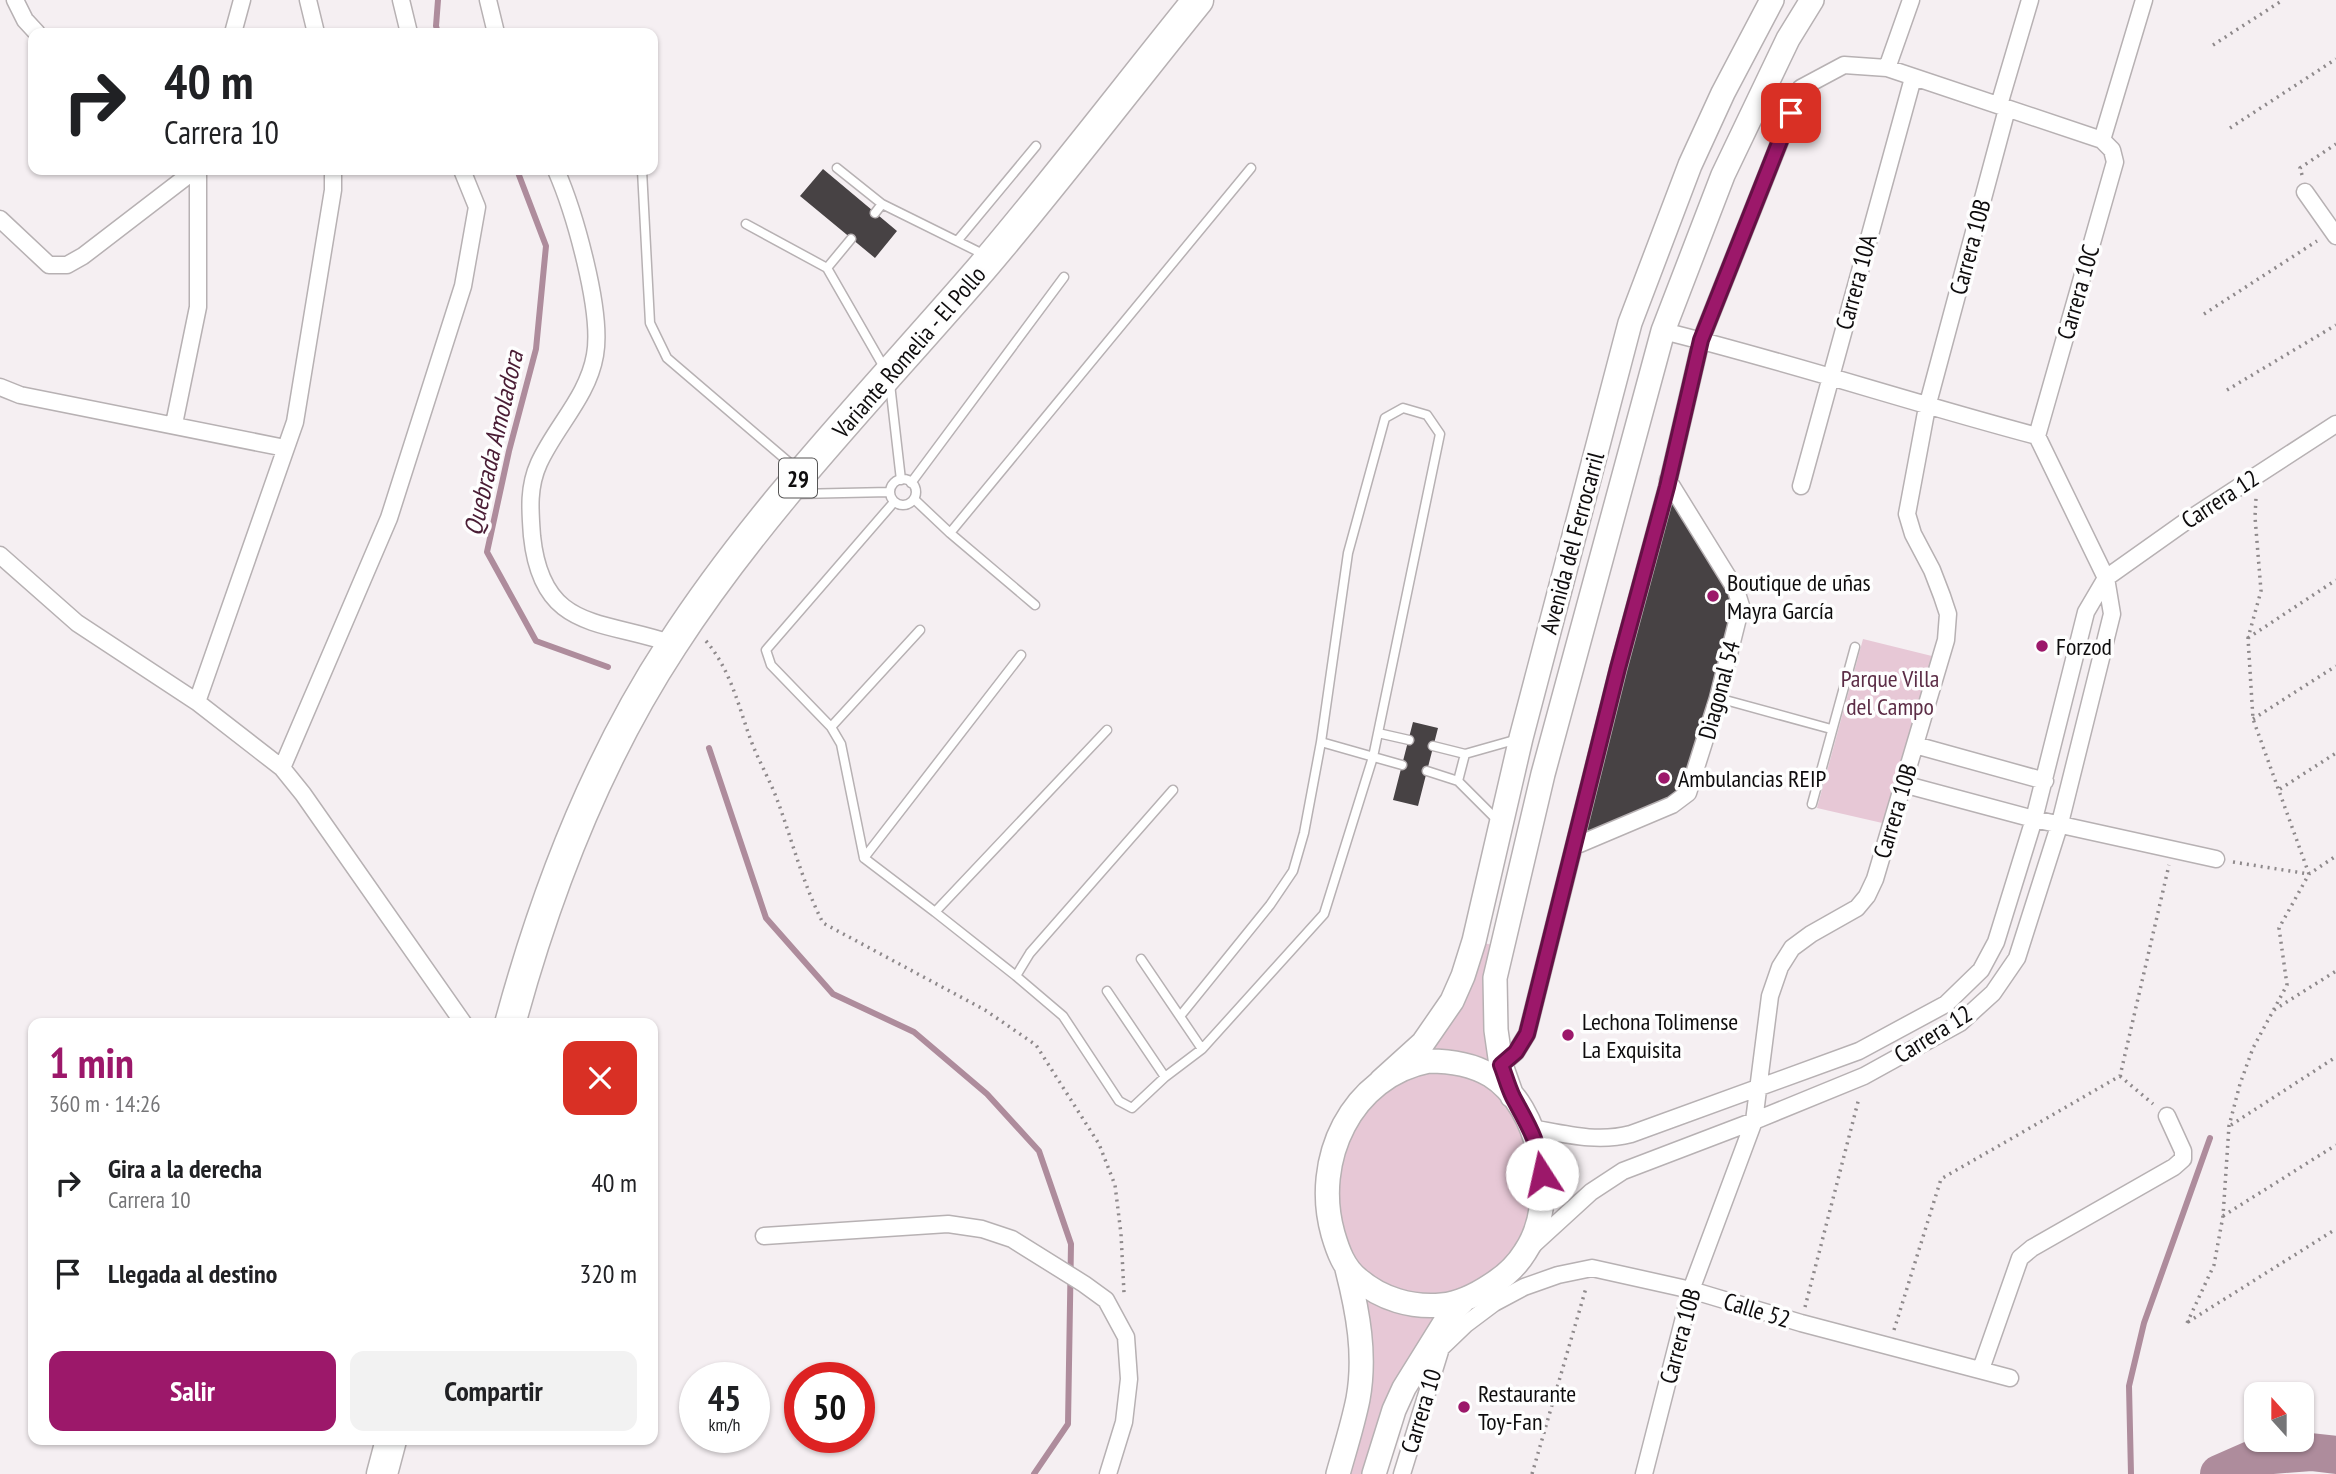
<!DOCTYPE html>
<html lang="es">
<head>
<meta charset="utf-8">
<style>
	body { margin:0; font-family:"PT Sans Narrow",sans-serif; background:#f2f2f2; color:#202124; height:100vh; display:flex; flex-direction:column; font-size:26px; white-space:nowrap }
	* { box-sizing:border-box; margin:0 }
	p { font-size:23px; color:#757577 }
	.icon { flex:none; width:38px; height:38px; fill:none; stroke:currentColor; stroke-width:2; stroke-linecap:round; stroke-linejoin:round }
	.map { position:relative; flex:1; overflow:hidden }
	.side { position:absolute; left:28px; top:1018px; width:630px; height:427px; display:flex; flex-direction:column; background:#fff; border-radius:14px; box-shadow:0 2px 5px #0004 }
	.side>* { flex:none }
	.banner { position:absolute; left:28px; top:28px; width:630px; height:147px; border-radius:14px; box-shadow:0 2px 5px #0004; background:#fff; color:#202124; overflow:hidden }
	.needle { width:46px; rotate:339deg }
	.tools { position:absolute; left:2244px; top:1382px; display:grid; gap:14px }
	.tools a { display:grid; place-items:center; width:70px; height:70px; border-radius:14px; background:#fff; box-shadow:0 2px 5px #0004; font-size:35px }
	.speed { position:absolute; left:679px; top:1362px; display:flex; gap:14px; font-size:35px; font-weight:700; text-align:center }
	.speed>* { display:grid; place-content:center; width:91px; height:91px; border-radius:50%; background:#fff; box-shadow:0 2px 5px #0004; line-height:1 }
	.speed small { font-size:18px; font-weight:400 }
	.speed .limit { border:10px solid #d22; background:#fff; color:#111 }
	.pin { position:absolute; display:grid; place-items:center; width:60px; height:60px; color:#fff; margin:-30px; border-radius:14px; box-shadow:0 4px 10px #0006 }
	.me { position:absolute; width:77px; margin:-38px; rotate:350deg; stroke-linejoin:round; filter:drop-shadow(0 0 5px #0008) }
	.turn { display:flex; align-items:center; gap:24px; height:147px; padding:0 21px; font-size:32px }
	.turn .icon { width:91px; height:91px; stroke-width:2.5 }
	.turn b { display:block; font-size:49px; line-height:60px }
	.round { display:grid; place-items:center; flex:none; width:74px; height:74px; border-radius:14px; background:#f2f2f2 }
	.headline { display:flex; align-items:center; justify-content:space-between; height:119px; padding:0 21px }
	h1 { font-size:42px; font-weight:600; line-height:52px; color:#9c186a }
	.cta { display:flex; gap:14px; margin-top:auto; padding:14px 21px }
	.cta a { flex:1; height:80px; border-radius:14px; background:#9c186a; color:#fff; font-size:28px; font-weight:600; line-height:80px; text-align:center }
	.cta a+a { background:#f2f2f2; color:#202124 }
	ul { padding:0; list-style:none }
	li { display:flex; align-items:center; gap:21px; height:91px; padding:0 21px }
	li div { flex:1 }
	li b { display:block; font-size:26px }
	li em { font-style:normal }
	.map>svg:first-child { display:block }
	.green { fill:#e7c8d6 }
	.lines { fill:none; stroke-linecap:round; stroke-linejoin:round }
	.stream { stroke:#ae8c9c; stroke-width:6 }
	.river { stroke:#ae8c9c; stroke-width:38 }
	.building { fill:#474244 }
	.lane-casing { stroke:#b7b1b3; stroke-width:11 }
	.street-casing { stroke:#b7b1b3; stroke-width:19 }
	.secondary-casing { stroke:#b7b1b3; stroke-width:26 }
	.highway-casing { stroke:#b7b1b3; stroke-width:33 }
	.path { stroke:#8e898b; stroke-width:3.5; stroke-dasharray:2 5; stroke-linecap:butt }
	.lane { stroke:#fff; stroke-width:8 }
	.street { stroke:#fff; stroke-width:16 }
	.secondary { stroke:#fff; stroke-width:23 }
	.highway { stroke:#fff; stroke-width:30 }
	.route-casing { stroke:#651045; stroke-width:18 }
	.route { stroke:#9c186a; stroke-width:12 }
	.poi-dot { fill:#9c186a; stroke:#fefefe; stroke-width:2.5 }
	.labels { text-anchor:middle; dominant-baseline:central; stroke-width:7; stroke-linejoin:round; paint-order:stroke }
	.shield { fill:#fefefe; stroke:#565555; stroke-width:2 }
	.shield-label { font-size:23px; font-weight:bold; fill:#0e0c0d }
	.street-label { font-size:24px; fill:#0e0c0d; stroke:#fefefe }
	.poi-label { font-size:24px; fill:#0e0c0d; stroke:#fefefe; text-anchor:start }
	.park-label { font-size:24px; fill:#5c2d46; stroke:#fefefe }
	.water-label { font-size:26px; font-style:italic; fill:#491c34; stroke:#fefefe }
</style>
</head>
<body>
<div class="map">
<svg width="2336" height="1474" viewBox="0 0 2336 1474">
	<rect width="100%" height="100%" fill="#f5eff2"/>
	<path class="green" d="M1863,639L1940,658L1891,825L1817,808Z
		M1474,941L1502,947L1494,1003L1531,1128L1533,1237L1450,1314L1374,1474H1338L1358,1400L1336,1245V1144L1423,1043Z"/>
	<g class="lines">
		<path class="stream" d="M438,0L436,26L438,33
			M517,170L546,246L536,349L509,451L487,552L536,641L608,667
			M709,748L766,918L833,994L914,1032L987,1094L1039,1151L1071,1244L1068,1424L1034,1474
			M2131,1474L2129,1386L2144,1323L2210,1138"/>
		<path class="river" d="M2219,1474L2260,1456L2311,1452L2336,1455"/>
	</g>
	<path class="building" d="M823,169L897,231L875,258L800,196Z
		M1667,487L1741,606L1688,793L1580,844Z
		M1413,722L1438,728L1418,806L1393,800Z"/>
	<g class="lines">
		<defs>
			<path id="lane" d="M837,168L882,204
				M642,170L650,323L667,358L798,470
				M875,213L882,204L985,255
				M746,224L827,268
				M851,239L827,268L885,369
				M958,240L1036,146
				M890,384L901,480
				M890 492a13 13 0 1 1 26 0a13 13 0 1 1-26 0Z
				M911,483L1064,277
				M796,494L890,492
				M914,499L950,533L1251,168
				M950,533L1035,605
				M1718,698L1831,729
				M831,727L920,630
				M1378,733L1409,740
				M1433,746L1465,754L1518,739
				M1427,771L1458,781L1497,820
				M1458,781L1465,754
				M1173,790L1030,953L1016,976L1063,1016L1119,1101L1132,1108L1165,1077L1202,1049L1324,914L1373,757L1440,434L1427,415L1403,408L1385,418L1348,553L1321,742
				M1812,804L1855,647
				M864,858L841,744L831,727L771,665L766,650L894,502
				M935,912L864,858L1021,655
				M1141,959L1202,1049
				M1016,976L935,912L1107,730
				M1107,991L1165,1077
				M1181,1015L1270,905L1293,871L1304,833L1321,742L1402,765"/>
			<path id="street" d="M15,0L25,20L37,33
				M308,0L316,33
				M401,0L409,33
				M488,0L496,33
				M233,33L242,0
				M1887,68L1911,0
				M1999,105L2030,0
				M2102,140L2144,0
				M556,170C574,211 603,311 595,355C588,396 556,426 539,463C528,487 530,510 532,536C542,632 601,619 673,644
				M2305,192L2336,236
				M0,219L49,265H67L83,256L195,170
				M1663,331C1789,362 1912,403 2037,436
				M0,387L20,395L285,448
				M174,424L198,307V170
				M1801,486L1913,78
				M0,555L77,623L197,702L282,768L303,794L464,1024
				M197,702L295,422L333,190V170
				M1915,745L2045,781
				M282,768L389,518L463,286L477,207L462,170
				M1903,784L2034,819L2216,859
				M1575,846L1672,805L1688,793L1718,698L1741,606L1736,590L1668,480
				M1501,1065L1516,1052L1527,1034L1618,669L1667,487L1701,340L1801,88L1844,65L1887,68L2102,140L2112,150L2115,162L2037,436L2106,578L2112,614L2060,823L2017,958L1993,993L1960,1023L1864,1076L1754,1121L1623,1171L1591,1192L1533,1245
				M1531,1128C1565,1134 1597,1143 1631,1134L1859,1051L1946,1004L1981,970L1996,942L2034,819L2086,612L2106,578L2185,522L2336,424
				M764,1236L948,1224L982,1229L1012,1239L1084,1284L1106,1300L1126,1337L1129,1379L1124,1422L1108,1474
				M1981,1369L2020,1258L2032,1248L2174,1167L2183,1159V1151L2167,1116
				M1402,1474L1441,1348L1466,1324L1494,1303L1524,1287L1558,1275L1592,1268L1691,1290L1801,1323L2010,1378
				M1644,1474L1691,1290L1754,1121L1770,996L1780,967L1792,948L1811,934L1857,908L1867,896L1875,879L1946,640L1948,614L1942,596L1932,570L1913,534L1907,514L1927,407L2007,109"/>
			<path id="secondary" d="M1429,1061C1451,1061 1471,1064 1490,1075C1542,1107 1559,1203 1525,1252C1517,1265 1504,1277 1491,1285C1476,1295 1461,1303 1442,1305C1412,1308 1381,1299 1358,1279C1344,1268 1338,1251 1333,1234C1312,1160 1351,1076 1429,1061Z
				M1381,1081L1423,1043L1452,1001L1463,976L1474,941L1521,738L1630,323L1690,165L1723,93L1772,0
				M1512,1096L1501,1065L1496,1030L1495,978L1543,774L1663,331L1723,175L1788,39L1812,0
				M1338,1474C1345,1449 1353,1424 1358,1399C1366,1355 1358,1312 1347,1269
				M1374,1474L1394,1410L1404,1388L1450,1314L1464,1300"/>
			<path id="highway" d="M510,1024C546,891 596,761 672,645C760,509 876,391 982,268C1056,181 1126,89 1198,0
				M382,1474L391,1440"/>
		</defs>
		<use href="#lane" class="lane-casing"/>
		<use href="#street" class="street-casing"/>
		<use href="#secondary" class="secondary-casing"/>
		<use href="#highway" class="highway-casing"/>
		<path class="path" d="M2213,45L2283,0
			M2230,128L2336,59
			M2302,175L2300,168L2336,144
			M2204,314L2317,241
			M2227,390L2336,325
			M2248,638L2336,580
			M706,641C730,669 738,704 750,738C758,760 770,780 778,802C793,843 803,884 823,923L985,1010L1036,1045L1099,1144L1115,1185L1121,1234L1124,1293
			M2253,719L2336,666
			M2280,789L2336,753
			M2233,862L2309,874L2253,719L2248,638L2261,591L2255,517L2256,498
			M2274,1010L2336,971
			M2120,1076L2153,1104
			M2231,1125L2336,1057
			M2223,1216L2336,1145
			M1805,1307L1859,1098
			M2188,1322L2336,1229
			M2187,1323L2214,1265L2223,1216L2229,1126L2240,1084L2253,1048L2287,985L2279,928L2309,874L2336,856
			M1894,1330L1941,1179L2120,1076L2169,865
			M1532,1474L1586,1288"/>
		<use href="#lane" class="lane"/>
		<use href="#street" class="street"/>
		<use href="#secondary" class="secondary"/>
		<use href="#highway" class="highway"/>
	</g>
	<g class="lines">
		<defs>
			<path id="route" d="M1542,1174C1539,1141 1528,1125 1513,1097C1508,1087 1505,1075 1501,1065L1516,1052L1527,1034L1618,668L1667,487L1701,340L1791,113"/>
		</defs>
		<use href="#route" class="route-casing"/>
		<use href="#route" class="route"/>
	</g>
	<g class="poi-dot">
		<circle cx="1713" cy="596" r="7"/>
		<circle cx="2042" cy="646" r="7"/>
		<circle cx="1664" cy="778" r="7"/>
		<circle cx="1568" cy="1035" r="7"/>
		<circle cx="1464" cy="1407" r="7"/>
	</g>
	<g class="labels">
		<rect class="shield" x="779" y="458.5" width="38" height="39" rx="5"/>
		<g class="shield-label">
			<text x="798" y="478">29</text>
		</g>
		<g class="street-label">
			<text transform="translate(1970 247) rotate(-75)">Carrera 10B</text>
			<text transform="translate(1856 282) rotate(-75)">Carrera 10A</text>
			<text transform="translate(2078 292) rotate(-74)">Carrera 10C</text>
			<text transform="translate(909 352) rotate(-49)">Variante Romelia - El Pollo</text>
			<text transform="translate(2220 499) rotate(-33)">Carrera 12</text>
			<text transform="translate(1572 543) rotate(-75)">Avenida del Ferrocarril</text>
			<text transform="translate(1719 690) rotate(-75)">Diagonal 54</text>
			<text transform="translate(1895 811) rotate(-73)">Carrera 10B</text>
			<text transform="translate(1933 1034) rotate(-32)">Carrera 12</text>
			<text transform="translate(1757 1310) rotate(17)">Calle 52</text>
			<text transform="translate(1680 1336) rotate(-75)">Carrera 10B</text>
			<text transform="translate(1421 1411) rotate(-73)">Carrera 10</text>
		</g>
		<g class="poi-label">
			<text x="1727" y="582">Boutique de uñas<tspan x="1727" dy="28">Mayra García</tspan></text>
			<text x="2056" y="646">Forzod</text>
			<text x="1678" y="778">Ambulancias REIP</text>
			<text x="1582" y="1021">Lechona Tolimense<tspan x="1582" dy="28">La Exquisita</tspan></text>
			<text x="1478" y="1393">Restaurante<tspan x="1478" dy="28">Toy-Fan</tspan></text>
		</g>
		<g class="park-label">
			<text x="1890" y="678">Parque Villa<tspan x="1890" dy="28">del Campo</tspan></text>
		</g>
		<g class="water-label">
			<text transform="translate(493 443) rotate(-77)">Quebrada Amoladora</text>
		</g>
	</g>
</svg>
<div class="tools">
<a><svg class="needle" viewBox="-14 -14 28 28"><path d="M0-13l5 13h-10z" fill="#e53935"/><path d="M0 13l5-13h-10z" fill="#757577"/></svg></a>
</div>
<div class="speed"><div>45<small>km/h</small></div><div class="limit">50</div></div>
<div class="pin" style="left:1791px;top:113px;background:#d93025"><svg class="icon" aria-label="arrive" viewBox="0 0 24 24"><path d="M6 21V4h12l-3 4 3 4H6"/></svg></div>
<svg class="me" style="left:1542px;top:1174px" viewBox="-20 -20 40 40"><circle r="19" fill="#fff"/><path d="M0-13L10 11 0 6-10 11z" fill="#9c186a"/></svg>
<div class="banner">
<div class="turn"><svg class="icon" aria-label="right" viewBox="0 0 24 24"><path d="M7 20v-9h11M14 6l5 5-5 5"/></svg><div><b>40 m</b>Carrera 10</div></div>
</div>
<section class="side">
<div class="headline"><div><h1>1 min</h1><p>360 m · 14:26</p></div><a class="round" style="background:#d93025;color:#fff"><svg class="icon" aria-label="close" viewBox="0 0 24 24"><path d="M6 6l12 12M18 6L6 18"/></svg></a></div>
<ul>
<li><svg class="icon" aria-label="right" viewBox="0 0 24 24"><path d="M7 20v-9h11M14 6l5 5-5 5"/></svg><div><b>Gira a la derecha</b><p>Carrera 10</p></div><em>40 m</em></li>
<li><svg class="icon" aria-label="arrive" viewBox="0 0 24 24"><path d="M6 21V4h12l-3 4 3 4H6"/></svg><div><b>Llegada al destino</b></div><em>320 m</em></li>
</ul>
<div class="cta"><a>Salir</a><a>Compartir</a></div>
</section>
</div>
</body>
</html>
